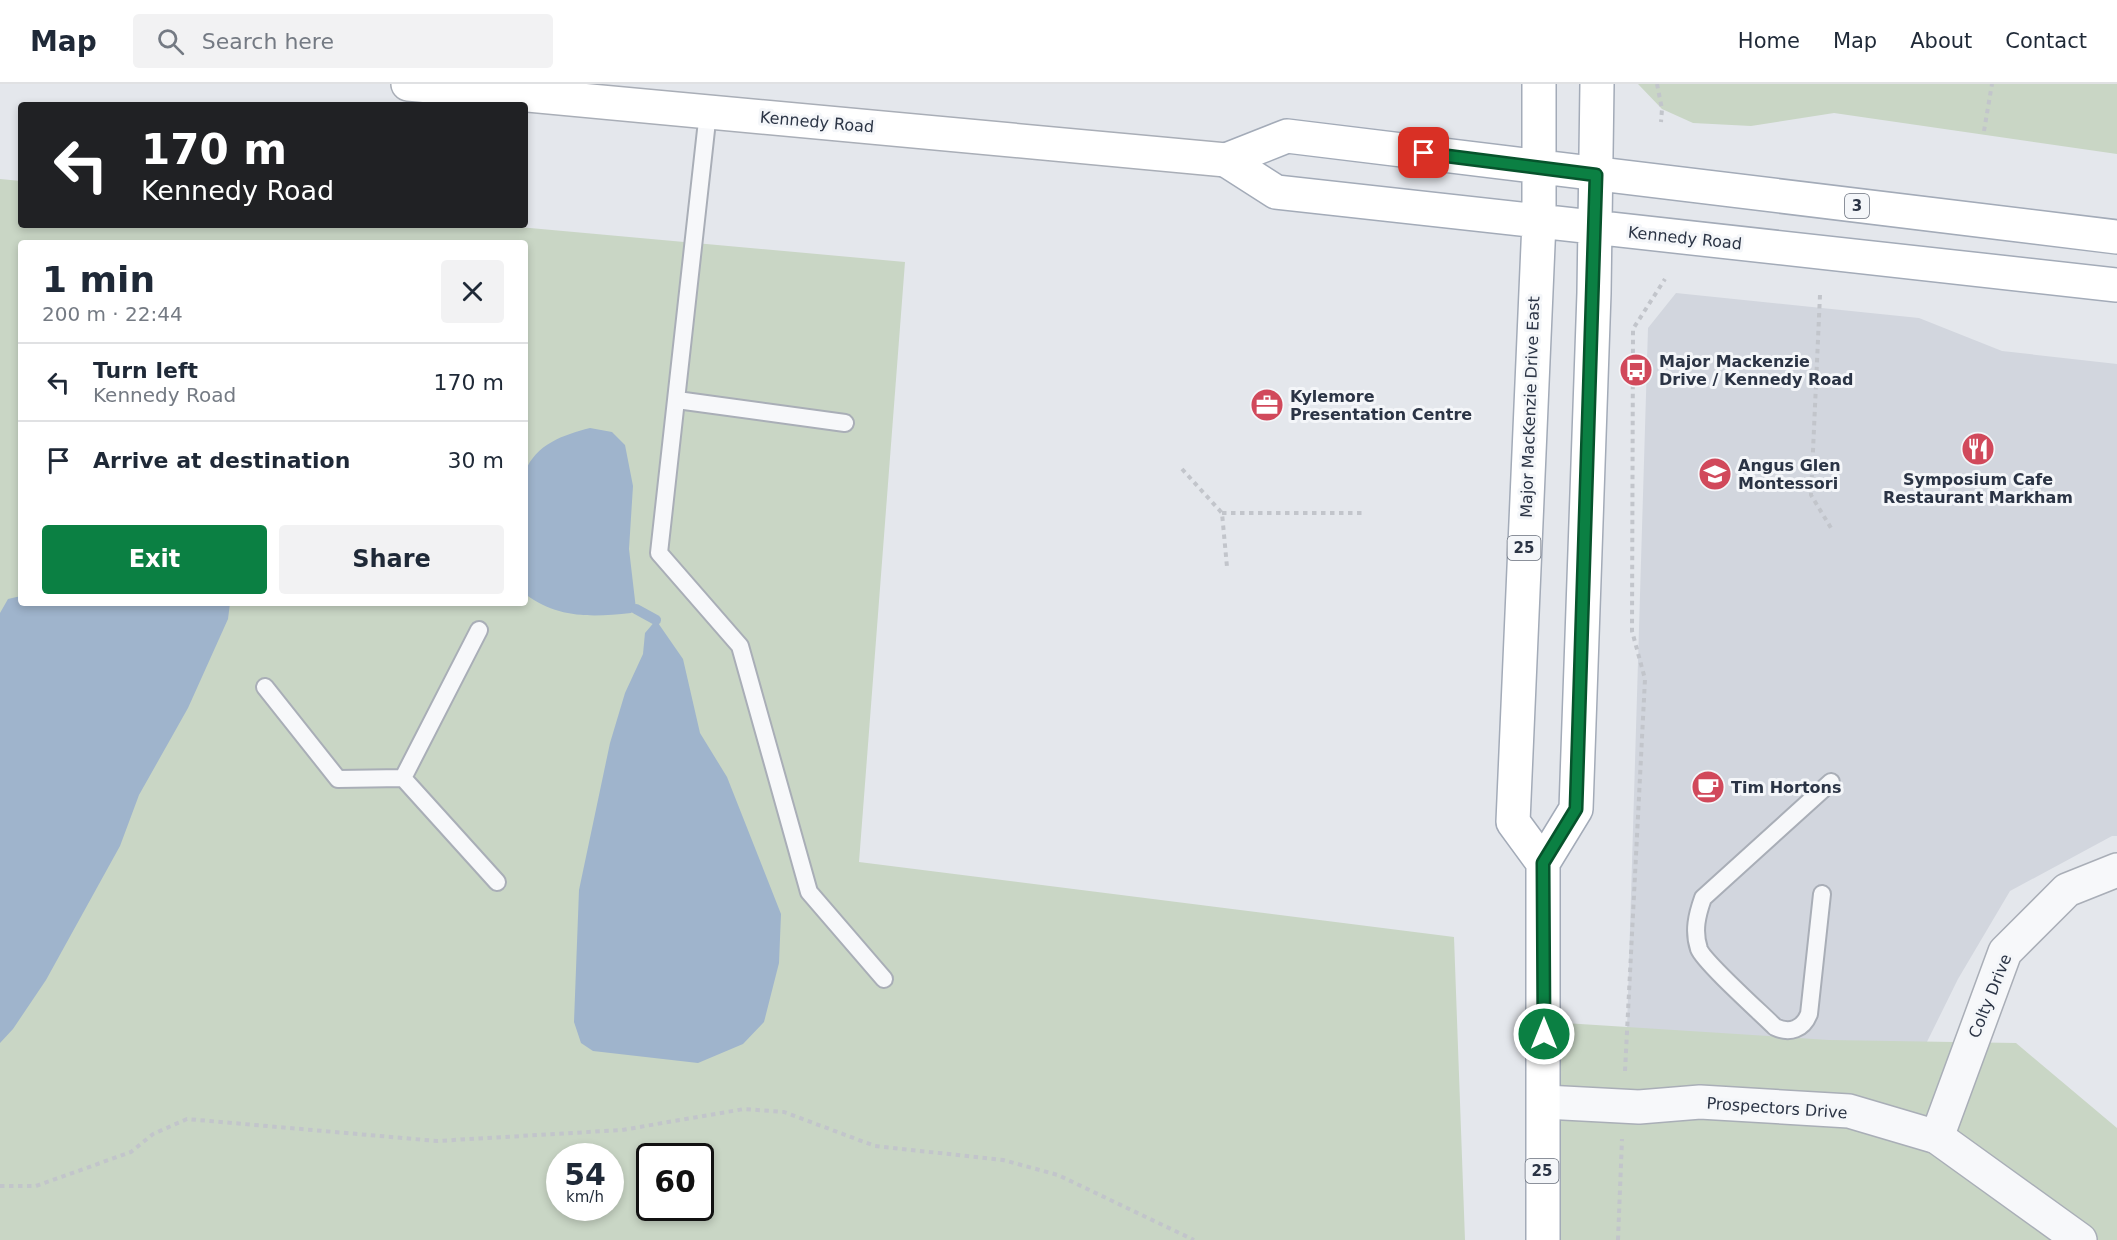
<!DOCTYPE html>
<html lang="en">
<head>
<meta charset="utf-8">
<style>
	body { margin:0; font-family:"DejaVu Sans",sans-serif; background:#f2f2f3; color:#1f2937; height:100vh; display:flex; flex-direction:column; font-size:22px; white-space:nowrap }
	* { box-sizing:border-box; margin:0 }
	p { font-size:20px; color:#747a83 }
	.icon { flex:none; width:33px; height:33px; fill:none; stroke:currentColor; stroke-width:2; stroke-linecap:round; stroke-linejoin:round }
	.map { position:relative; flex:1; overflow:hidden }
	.drawer { position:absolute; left:18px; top:156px; width:510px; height:366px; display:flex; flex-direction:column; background:#fff; border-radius:6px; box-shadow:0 3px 9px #0003 }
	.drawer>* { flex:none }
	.hud { position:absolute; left:18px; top:18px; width:510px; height:126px; border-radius:6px; box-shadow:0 3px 9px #0003; background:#202124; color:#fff; overflow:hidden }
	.speed { position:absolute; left:546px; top:1059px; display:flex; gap:12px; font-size:30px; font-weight:700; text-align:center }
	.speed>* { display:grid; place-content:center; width:78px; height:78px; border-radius:50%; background:#fff; box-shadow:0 3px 9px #0003; line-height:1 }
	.speed small { font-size:15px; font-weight:400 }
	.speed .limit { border:3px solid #111; border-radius:9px; background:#fff; color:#111 }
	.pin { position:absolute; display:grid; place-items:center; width:51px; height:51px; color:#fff; margin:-26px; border-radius:12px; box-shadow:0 3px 9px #0006 }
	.me { position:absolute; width:66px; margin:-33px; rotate:0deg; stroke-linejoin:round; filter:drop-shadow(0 0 4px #0008) }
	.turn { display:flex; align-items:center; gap:21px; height:126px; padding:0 24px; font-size:27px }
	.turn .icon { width:78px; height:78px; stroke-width:2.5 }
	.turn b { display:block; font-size:42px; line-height:51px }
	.round { display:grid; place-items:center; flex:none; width:63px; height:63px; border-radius:6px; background:#f2f2f3 }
	.headline { display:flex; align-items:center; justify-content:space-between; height:102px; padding:0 24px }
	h1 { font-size:36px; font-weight:700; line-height:45px }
	.cta { display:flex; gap:12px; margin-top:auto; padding:12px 24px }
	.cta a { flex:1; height:69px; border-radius:6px; background:#0b8043; color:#fff; font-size:24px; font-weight:700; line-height:69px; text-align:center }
	.cta a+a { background:#f2f2f3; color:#1f2937 }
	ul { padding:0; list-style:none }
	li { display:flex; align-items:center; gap:18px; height:78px; padding:0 24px; border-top:2px solid #e0e1e3 }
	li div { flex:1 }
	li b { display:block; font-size:22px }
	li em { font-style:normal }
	header { display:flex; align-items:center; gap:36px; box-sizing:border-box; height:84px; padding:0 30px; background:#fff; border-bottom:2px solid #e0e1e3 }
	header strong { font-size:28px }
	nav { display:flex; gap:33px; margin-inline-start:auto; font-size:21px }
	.search { width:420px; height:54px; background:#f2f2f3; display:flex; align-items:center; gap:15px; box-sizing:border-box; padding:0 21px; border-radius:6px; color:#747a83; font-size:22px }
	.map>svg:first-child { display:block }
	.built { fill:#d2d6de }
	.green { fill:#c9d6c5; fill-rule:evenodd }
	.water { fill:#9fb4cc }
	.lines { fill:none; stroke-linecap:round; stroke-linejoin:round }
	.stream { stroke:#9fb4cc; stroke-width:10 }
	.service-casing { stroke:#a9aeb7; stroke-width:20 }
	.minor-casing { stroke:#a9aeb7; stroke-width:36 }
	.tertiary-casing { stroke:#a9aeb7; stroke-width:36 }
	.secondary-casing { stroke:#a9aeb7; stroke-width:36 }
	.primary-casing { stroke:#a3abb8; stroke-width:36 }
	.path { stroke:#c2c5cb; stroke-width:4; stroke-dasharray:4.5 4.5; stroke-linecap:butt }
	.service { stroke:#f7f8fa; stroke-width:16 }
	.minor { stroke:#f7f8fa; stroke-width:33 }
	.tertiary { stroke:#f7f8fa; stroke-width:33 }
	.secondary { stroke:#fff; stroke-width:33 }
	.primary { stroke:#fff; stroke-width:33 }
	.route-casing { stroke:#07532c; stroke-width:15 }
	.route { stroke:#0b8043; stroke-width:10 }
	.labels { text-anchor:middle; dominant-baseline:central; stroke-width:6; stroke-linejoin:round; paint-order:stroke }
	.shield { fill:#f4f6f9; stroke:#676e7b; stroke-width:1.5 }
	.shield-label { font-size:15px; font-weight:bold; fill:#2b3445 }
	.street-label { font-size:16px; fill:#2b3445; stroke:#f4f6f9 }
	.poi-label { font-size:16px; font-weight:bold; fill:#2b3445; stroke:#f4f6f9; text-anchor:start }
</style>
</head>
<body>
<header>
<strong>Map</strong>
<div class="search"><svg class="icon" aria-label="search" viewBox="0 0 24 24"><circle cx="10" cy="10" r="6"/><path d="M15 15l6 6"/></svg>Search here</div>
<nav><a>Home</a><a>Map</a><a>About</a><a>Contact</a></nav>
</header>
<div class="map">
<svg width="2117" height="1156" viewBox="0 0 2117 1156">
	<rect width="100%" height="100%" fill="#e4e7ec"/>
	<path class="built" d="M1676,209L1919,234L2002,267L2117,280V752H2112L2010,807L1958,895L1919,974L1627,945L1648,244Z"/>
	<path class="green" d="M1638,0H2117V70L1834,29L1751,42L1693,39L1662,25Z
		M0,95L21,97V141H498L905,178L859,778L1454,853L1465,1156H0ZM21,159H525V519H21ZM560,1072H610V1124H560ZM650,1072H700V1124H650Z
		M1533,937L1829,956L2016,959L2117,1044V1156H1534Z"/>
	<path class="water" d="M590,344L612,348L625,361L633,402L629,465L636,525L631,529C592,533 559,535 525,510V388C536,360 563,351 590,344Z
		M21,512V519H230L228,535L188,624L139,711L120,762L46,896L13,945L0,959V529L8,515Z
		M656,536L683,575L700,649L727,693L781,830L779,879L764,938L743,960L698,979L593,967L581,959L574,938L579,806L610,659L625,609L643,570L645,549Z"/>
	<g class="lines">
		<path class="stream" d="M636,525L656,536"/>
		<defs>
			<path id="service" d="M708,28L659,469L740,562L809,808L884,895
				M677,316L845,339
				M265,603L338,695L403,694L497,798
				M403,694L479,546
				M1822,810L1809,930C1803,945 1790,950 1775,943C1762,930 1704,878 1699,865C1693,847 1697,831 1703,814L1831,698"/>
			<path id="minor" d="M1937,1053L2005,868L2067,806L2117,786"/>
			<path id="tertiary" d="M1545,1018L1639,1023L1700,1018L1849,1027L1937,1053L2080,1156"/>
			<path id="secondary" d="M408,0L1226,76"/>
			<path id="primary" d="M1539,0V138L1513,738L1543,779
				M1226,76L1276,108L2117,201
				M1226,76L1287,52L2117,153
				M1543,1156V779L1576,725L1594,209L1597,0"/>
		</defs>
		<use href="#service" class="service-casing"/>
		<use href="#minor" class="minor-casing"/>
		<use href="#tertiary" class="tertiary-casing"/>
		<use href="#secondary" class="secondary-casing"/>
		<use href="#primary" class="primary-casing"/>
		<path class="path" d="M1657,0L1662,25L1661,38
			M1984,47L1992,0
			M1820,211L1811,411L1831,444
			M1182,385L1222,429L1227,483
			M1222,429H1362
			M1625,987L1645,595L1632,547L1633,245L1665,195
			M0,1102H36L131,1068L153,1050L187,1035L437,1057L622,1046L744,1025L784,1028L875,1062L1003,1076L1058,1091L1194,1156
			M1618,1156L1622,1055"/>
		<use href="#service" class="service"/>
		<use href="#minor" class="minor"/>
		<use href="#tertiary" class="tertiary"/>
		<use href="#secondary" class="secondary"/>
		<use href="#primary" class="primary"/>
	</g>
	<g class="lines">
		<defs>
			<path id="route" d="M1424,69L1596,91L1576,725L1543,779L1544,950"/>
		</defs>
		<use href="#route" class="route-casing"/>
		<use href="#route" class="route"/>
	</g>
	<defs>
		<symbol id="bus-disc" viewBox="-11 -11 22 22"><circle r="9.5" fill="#d1495b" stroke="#f4f6f9"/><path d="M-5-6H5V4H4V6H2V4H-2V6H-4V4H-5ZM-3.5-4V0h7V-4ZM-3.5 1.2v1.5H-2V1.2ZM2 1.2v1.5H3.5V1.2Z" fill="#fff"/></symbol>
		<symbol id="office-disc" viewBox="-11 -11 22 22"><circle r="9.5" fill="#d1495b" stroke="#f4f6f9"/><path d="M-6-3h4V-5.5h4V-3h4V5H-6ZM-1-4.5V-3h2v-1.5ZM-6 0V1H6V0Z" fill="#fff"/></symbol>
		<symbol id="restaurant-disc" viewBox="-11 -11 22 22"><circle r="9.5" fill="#d1495b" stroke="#f4f6f9"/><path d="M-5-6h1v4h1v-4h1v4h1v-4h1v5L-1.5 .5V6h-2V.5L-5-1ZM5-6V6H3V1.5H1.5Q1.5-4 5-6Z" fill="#fff"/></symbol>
		<symbol id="school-disc" viewBox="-11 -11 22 22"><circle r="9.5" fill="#d1495b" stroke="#f4f6f9"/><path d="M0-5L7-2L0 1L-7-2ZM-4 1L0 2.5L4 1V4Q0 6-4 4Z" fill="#fff"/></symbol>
		<symbol id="cafe-disc" viewBox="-11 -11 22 22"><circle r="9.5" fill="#d1495b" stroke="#f4f6f9"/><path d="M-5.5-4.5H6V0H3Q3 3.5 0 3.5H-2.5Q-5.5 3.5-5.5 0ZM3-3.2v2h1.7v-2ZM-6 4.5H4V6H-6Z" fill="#fff"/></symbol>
	</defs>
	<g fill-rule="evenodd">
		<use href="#bus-disc" x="1617" y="267" width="38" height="38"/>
		<use href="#office-disc" x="1248" y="302" width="38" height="38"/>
		<use href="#restaurant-disc" x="1959" y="346" width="38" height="38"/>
		<use href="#school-disc" x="1696" y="371" width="38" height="38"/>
		<use href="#cafe-disc" x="1689" y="684" width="38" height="38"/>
	</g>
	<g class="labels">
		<g class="shield">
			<rect x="1845" y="110" width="24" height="24" rx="4.5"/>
			<rect x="1507.5" y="452" width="33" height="24" rx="4.5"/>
			<rect x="1525.5" y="1075" width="33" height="24" rx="4.5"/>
		</g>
		<g class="shield-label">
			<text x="1857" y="122">3</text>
			<text x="1524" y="464">25</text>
			<text x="1542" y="1087">25</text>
		</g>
		<g class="street-label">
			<text transform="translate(817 38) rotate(5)">Kennedy Road</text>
			<text transform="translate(1685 154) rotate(6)">Kennedy Road</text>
			<text transform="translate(1530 323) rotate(-88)">Major MacKenzie Drive East</text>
			<text transform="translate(1990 912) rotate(-68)">Colty Drive</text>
			<text transform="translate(1777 1024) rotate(4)">Prospectors Drive</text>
		</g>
		<g class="poi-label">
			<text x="1659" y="277">Major Mackenzie<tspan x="1659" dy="18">Drive / Kennedy Road</tspan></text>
			<text x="1290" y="312">Kylemore<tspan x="1290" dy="18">Presentation Centre</tspan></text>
			<text x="1738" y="381">Angus Glen<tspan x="1738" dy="18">Montessori</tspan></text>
			<text x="1978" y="395" text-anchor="middle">Symposium Cafe<tspan x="1978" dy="18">Restaurant Markham</tspan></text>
			<text x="1731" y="703">Tim Hortons</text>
		</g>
	</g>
</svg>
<div class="speed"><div>54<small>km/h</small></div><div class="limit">60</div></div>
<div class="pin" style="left:1424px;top:69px;background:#d93025"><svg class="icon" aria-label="arrive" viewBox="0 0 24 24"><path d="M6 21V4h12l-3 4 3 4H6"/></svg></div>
<svg class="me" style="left:1544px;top:950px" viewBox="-20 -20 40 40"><circle r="17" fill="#0b8043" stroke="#fff" stroke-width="3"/><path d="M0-11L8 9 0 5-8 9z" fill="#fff"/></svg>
<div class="hud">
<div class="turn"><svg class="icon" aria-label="left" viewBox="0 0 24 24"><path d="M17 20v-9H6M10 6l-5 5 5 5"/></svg><div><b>170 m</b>Kennedy Road</div></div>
</div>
<section class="drawer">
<div class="headline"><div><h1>1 min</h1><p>200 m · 22:44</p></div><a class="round"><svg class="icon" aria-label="close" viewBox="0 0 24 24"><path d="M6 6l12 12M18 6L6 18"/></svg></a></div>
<ul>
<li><svg class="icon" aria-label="left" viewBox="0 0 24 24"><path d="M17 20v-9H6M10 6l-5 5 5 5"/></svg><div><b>Turn left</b><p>Kennedy Road</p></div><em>170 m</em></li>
<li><svg class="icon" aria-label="arrive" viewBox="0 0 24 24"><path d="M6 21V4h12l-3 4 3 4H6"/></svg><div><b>Arrive at destination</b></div><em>30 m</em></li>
</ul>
<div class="cta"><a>Exit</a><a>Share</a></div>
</section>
</div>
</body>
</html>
